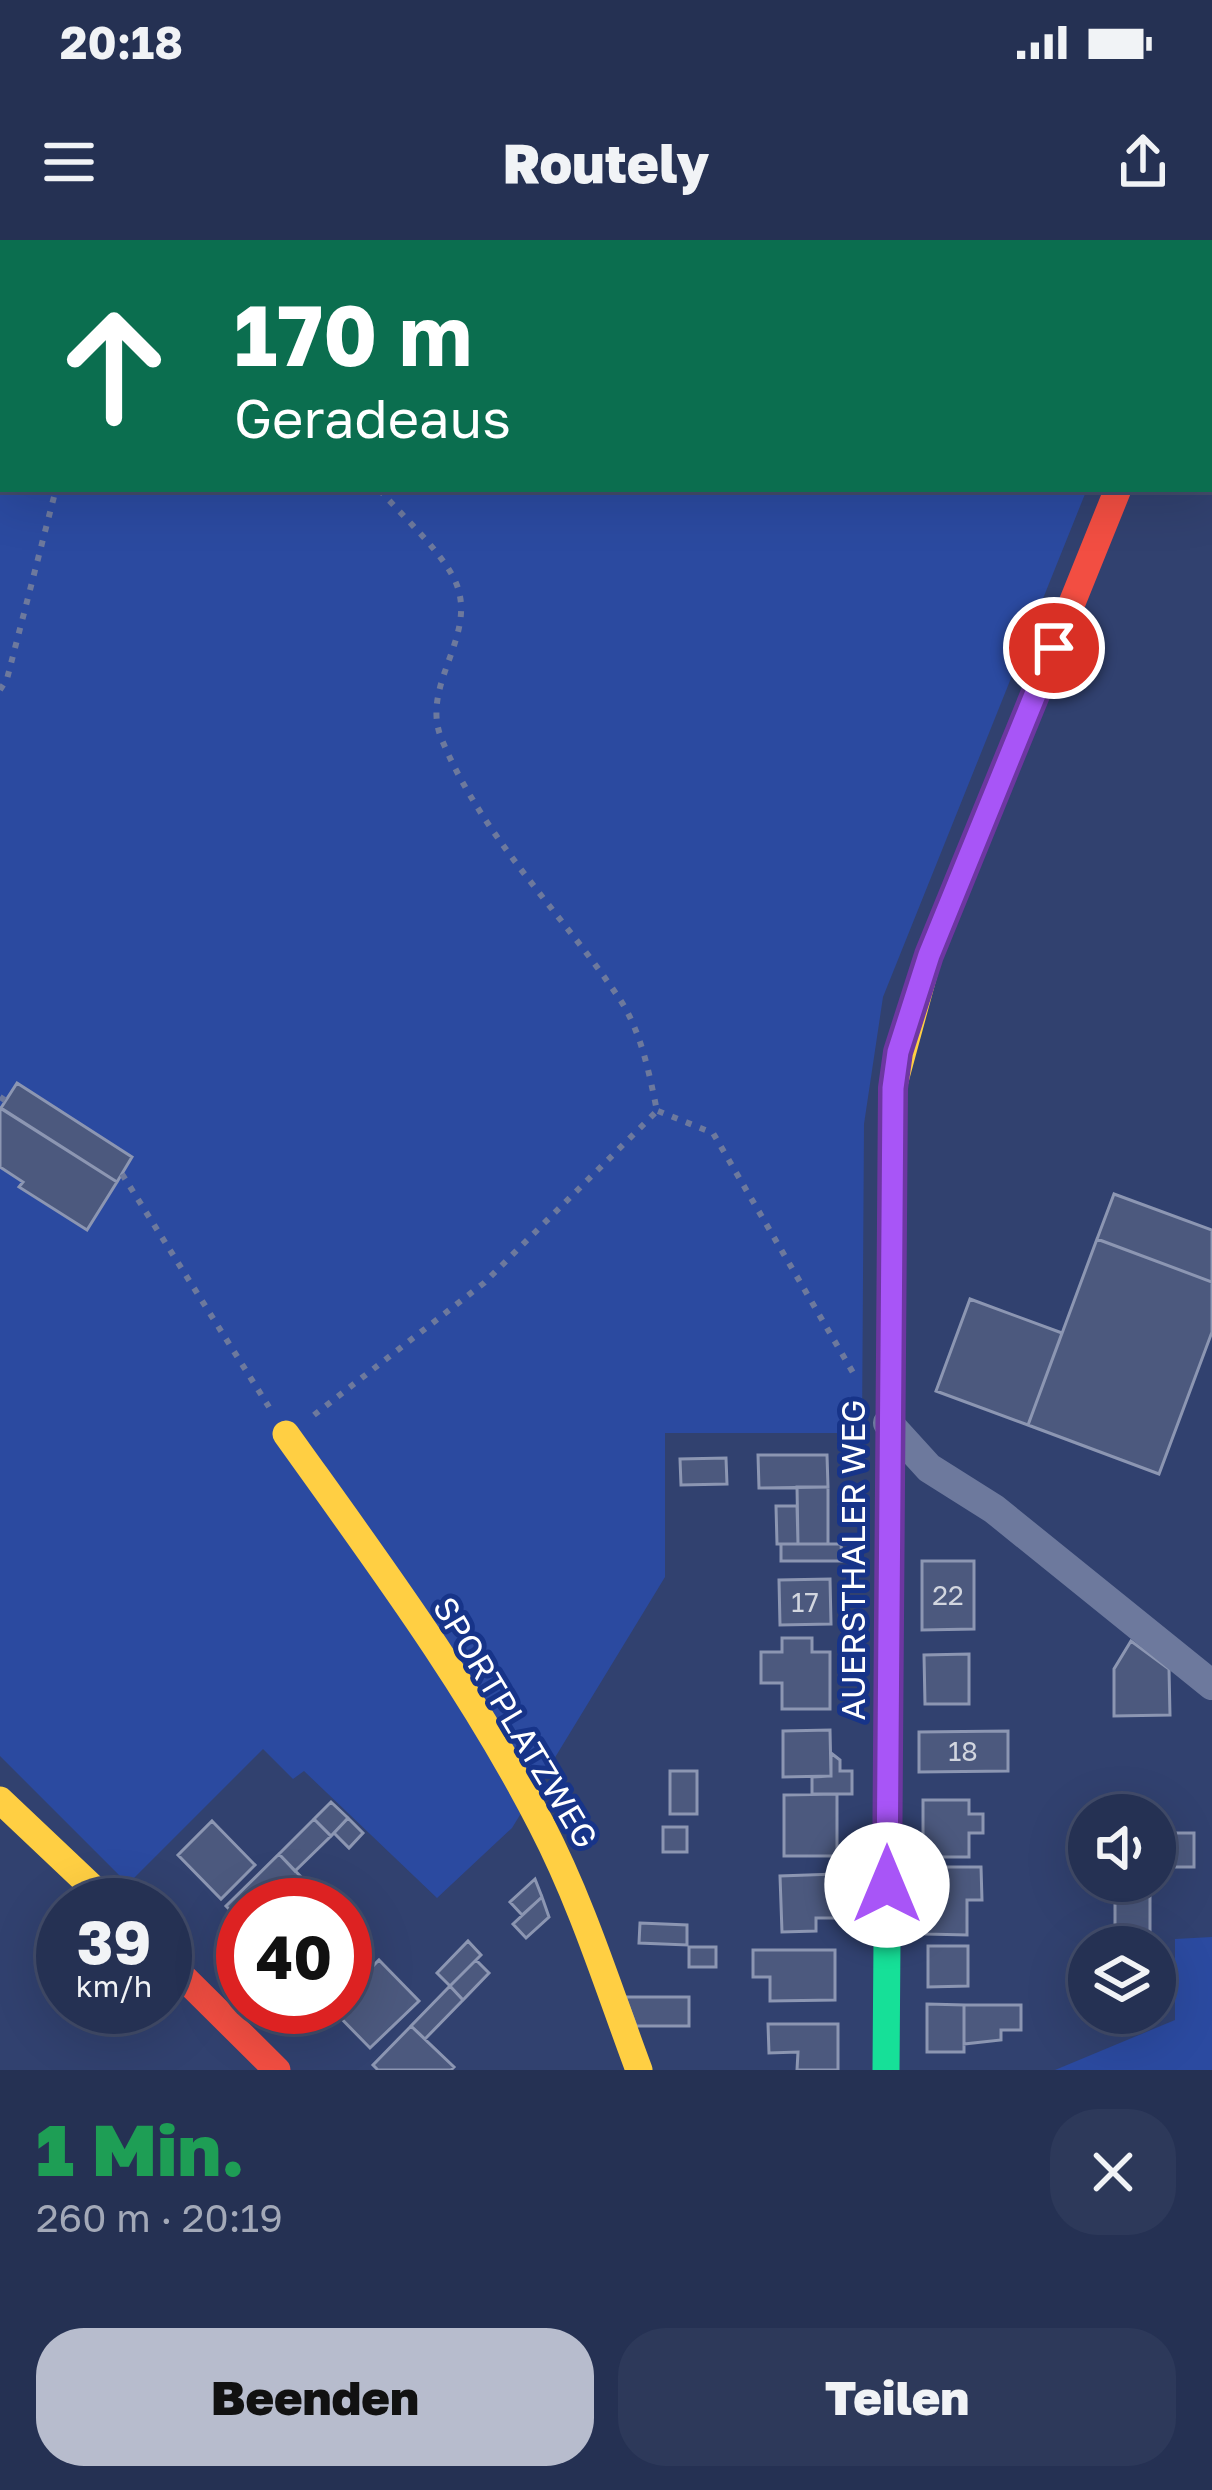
<!DOCTYPE html>
<html lang="de">
<head>
<meta charset="utf-8">
<style>
	body { margin:0; font-family:"Golos Text",sans-serif; background:#2d395a; color:#f1f3f6; height:100vh; display:flex; flex-direction:column; font-size:45px; white-space:nowrap }
	* { box-sizing:border-box; margin:0 }
	p { font-size:39px; color:#a3a9b8 }
	.icon { flex:none; width:66px; height:66px; fill:none; stroke:currentColor; stroke-width:2; stroke-linecap:round; stroke-linejoin:round }
	.map { position:relative; height:1830px; overflow:hidden }
	.side { display:flex; flex-direction:column; background:#253153; flex:1 }
	.side>* { flex:none }
	.guide { position:absolute; left:0px; top:0px; width:1212px; height:252px; box-shadow:0 12px 48px #0002,0 0 0 3px #424c6a; background:#0b6e4f; color:#fff; overflow:hidden }
	.controls { position:absolute; left:1068px; top:1554px; display:grid; gap:24px }
	.controls a { display:grid; place-items:center; width:108px; height:108px; border-radius:50%; background:#253153; box-shadow:0 12px 48px #0002,0 0 0 3px #424c6a; font-size:60px }
	.speed { position:absolute; left:36px; top:1638px; display:flex; gap:24px; font-size:60px; font-weight:700; text-align:center }
	.speed>* { display:grid; place-content:center; width:156px; height:156px; border-radius:50%; background:#253153; box-shadow:0 12px 48px #0002,0 0 0 3px #424c6a; line-height:1 }
	.speed small { font-size:30px; font-weight:400 }
	.speed .limit { border:18px solid #d22; background:#fff; color:#111 }
	.pin { position:absolute; display:grid; place-items:center; width:102px; height:102px; color:#fff; margin:-51px; border:6px solid #fff; border-radius:50%; box-shadow:0 3px 12px #0007 }
	.me { position:absolute; width:132px; margin:-66px; rotate:0deg; stroke-linejoin:round; filter:drop-shadow(0 0 9px #0008) }
	.turn { display:flex; align-items:center; gap:42px; height:252px; padding:0 36px; font-size:54px }
	.turn .icon { width:156px; height:156px; stroke-width:2.5 }
	.turn b { display:block; font-size:84px; line-height:102px }
	.round { display:grid; place-items:center; flex:none; width:126px; height:126px; border-radius:48px; background:#2d395a }
	.summary { display:flex; align-items:center; justify-content:space-between; height:204px; padding:0 36px }
	h1 { font-size:72px; font-weight:800; line-height:90px; color:#1e9e55 }
	.primary-button { display:flex; gap:24px; margin-top:auto; padding:24px 36px }
	.primary-button a { flex:1; height:138px; border-radius:48px; background:#b7bccd; color:#111; font-size:48px; font-weight:800; line-height:138px; text-align:center }
	.primary-button a+a { background:#2d395a; color:#f1f3f6 }
	.status { display:flex; justify-content:space-between; align-items:center; height:84px; padding:0 60px; background:#253153; direction:ltr }
	.status svg { height:33px; fill:currentColor }
	header { display:flex; justify-content:space-between; align-items:center; height:156px; padding:0 36px; background:#253153; font-size:54px; font-weight:800 }
	.map>svg:first-child { display:block }
	.green { fill:#2b4aa0 }
	.building { fill:#4c597e; stroke:#8c96b2; stroke-width:3 }
	.lines { fill:none; stroke-linecap:round; stroke-linejoin:round }
	.path { stroke:#6d799d; stroke-width:6; stroke-dasharray:6 9; stroke-linecap:butt }
	.street { stroke:#6d799d; stroke-width:30 }
	.fast { stroke:#16e098; stroke-width:27 }
	.slow { stroke:#ffcf43; stroke-width:27 }
	.jam { stroke:#f24e42; stroke-width:27 }
	.route-casing { stroke:#6d37a1; stroke-width:30 }
	.route { stroke:#a855f7; stroke-width:21 }
	.labels { text-anchor:middle; dominant-baseline:central; stroke-width:10; stroke-linejoin:round; paint-order:stroke }
	.number-label { font-size:27px; fill:#d2d6df }
	.street-label { font-size:33px; fill:#fff; stroke:#173489 }
</style>
</head>
<body>
<div class="status"><b>20:18</b><svg viewBox="0 0 49 12"><path d="M0 12V9h3v3zM5 12V6h3v6zM10 12V3h3v9zM15 12V0h3v12zM26 1h20v11H26zM47 4h2v5h-2z"/></svg></div>
<header><svg class="icon" aria-label="menu" viewBox="0 0 24 24"><path d="M4 6h16M4 12h16M4 18h16"/></svg>Routely<svg class="icon" aria-label="share" viewBox="0 0 24 24"><path d="M12 15V3M7 8l5-5 5 5M5 13v7h14v-7"/></svg></header>
<div class="map">
<svg width="1212" height="1830" viewBox="0 0 1212 1830">
	<rect width="100%" height="100%" fill="#31416f"/>
	<path class="green" d="M0,0L944,3H3V249H1087L883,757L864,884L862,1193H665V1337L512,1588L437,1658L304,1531L293,1539L263,1509L128,1644L0,1516V927L23,942L20,947L86,990L116,943L0,868Z
		M1212,1697V1830H1055L1175,1780V1699Z"/>
	<path class="building" d="M17,843L132,917L117,942L1,868Z
		M0,868L117,942L87,990L19,947L23,942L0,927Z
		M1114,954L1212,990V1042L1097,999Z
		M1097,999L1212,1042V1092L1159,1234L1028,1185Z
		M970,1059L1062,1093L1028,1185L936,1151Z
		M758,1215H827L828,1247L759,1248Z
		M726,1218L727,1244L681,1245L680,1219Z
		M797,1247H828V1304H798Z
		M776,1266H797L798,1304H777Z
		M781,1304H841L842,1321H781Z
		M922,1321H974V1389L922,1390Z
		M830,1339L831,1384L780,1385L779,1340Z
		M782,1398H812V1412H830V1469H782V1443H761V1412H782Z
		M1131,1401L1169,1429L1170,1475L1114,1476V1429Z
		M969,1414V1464H925L924,1415Z
		M830,1490L831,1536L783,1537V1491Z
		M1008,1491V1531L919,1532V1492Z
		M831,1513L840,1520V1531H852V1554H812V1537L831,1536Z
		M670,1531H697V1574H670Z
		M837,1554V1616H784V1555Z
		M923,1560H969V1574H983V1593H969V1617H923Z
		M331,1562L348,1578L331,1596L314,1579Z
		M348,1578L363,1593L349,1608L334,1593Z
		M314,1579L331,1596L295,1631L279,1614Z
		M212,1581L255,1625L221,1659L178,1615Z
		M663,1587H687V1612H663Z
		M1155,1593H1194V1627H1155Z
		M279,1614L305,1641L281,1665H243V1683L226,1666Z
		M925,1627H981L982,1660H967V1695L926,1694Z
		M835,1634L836,1678H816V1691L782,1692L780,1636Z
		M535,1639L542,1657L522,1675L510,1662Z
		M305,1641L330,1665H281Z
		M1115,1641H1150V1692H1115Z
		M542,1657L549,1677L526,1698L513,1684Z
		M640,1683L687,1685V1705L639,1703Z
		M468,1701L481,1715L450,1746L437,1733Z
		M928,1706H968V1746L928,1747Z
		M689,1707H716V1727H689Z
		M753,1710H835V1760L770,1761V1737H753Z
		M379,1720L419,1761L370,1808L331,1768L345,1767V1754Z
		M476,1720L489,1733L463,1760L450,1746Z
		M1078,1722H1089V1761H1078Z
		M450,1746L463,1760L425,1799L411,1786Z
		M625,1757H689V1786H636Z
		M927,1764L964,1765V1812H927Z
		M964,1765H1021V1790H1001V1800L964,1804Z
		M768,1784H838V1830H797L798,1812L769,1813Z
		M411,1786L454,1827L451,1830H378L373,1825Z"/>
	<g class="lines">
		<path class="path" d="M155,0L157,3
			M0,450L7,439L56,249
			M0,857L6,861
			M658,871L713,893L855,1136
			M122,934L269,1167
			M314,1175L484,1043L657,871C649,832 641,791 619,758C561,672 483,598 442,500C417,442 486,391 451,333C433,303 402,276 379,249"/>
		<path class="street" d="M998,0L1002,3
			M1209,4L1211,0
			M888,1183L929,1228L994,1269L1212,1445"/>
		<path class="fast" d="M886,1830L892,1051"/>
		<path class="slow" d="M892,1051L893,848L929,715L1053,410
			M286,1194C376,1320 470,1446 541,1584C582,1663 608,1747 639,1830
			M0,1560L111,1665"/>
		<path class="jam" d="M1053,410L1118,249
			M165,1719L277,1830"/>
	</g>
	<g class="lines">
		<defs>
			<path id="route" d="M887,1645L893,848L898,812L929,715L1054,408"/>
		</defs>
		<use href="#route" class="route-casing"/>
		<use href="#route" class="route"/>
	</g>
	<g class="labels">
		<g class="number-label">
			<text x="948" y="1355">22</text>
			<text x="805" y="1362">17</text>
			<text x="963" y="1511">18</text>
		</g>
		<g class="street-label">
			<text transform="translate(852 1320) rotate(-90)">AUERSTHALER WEG</text>
			<text transform="translate(516 1482) rotate(59)">SPORTPLATZWEG</text>
		</g>
	</g>
</svg>
<div class="controls">
<a><svg class="icon" aria-label="sound" viewBox="0 0 24 24"><path d="M4 9h4l5-4v14l-5-4H4zM17 9q2 3 0 6"/></svg></a>
<a><svg class="icon" aria-label="layers" viewBox="0 0 24 24"><path d="M12 4l9 5-9 5-9-5zM3 14l9 5 9-5"/></svg></a>
</div>
<div class="speed"><div>39<small>km/h</small></div><div class="limit">40</div></div>
<div class="pin" style="left:1054px;top:408px;background:#d93025"><svg class="icon" aria-label="arrive" viewBox="0 0 24 24"><path d="M6 21V4h12l-3 4 3 4H6"/></svg></div>
<svg class="me" style="left:887px;top:1645px" viewBox="-20 -20 40 40"><circle r="19" fill="#fff"/><path d="M0-13L10 11 0 6-10 11z" fill="#a855f7"/></svg>
<div class="guide">
<div class="turn"><svg class="icon" aria-label="ahead" viewBox="0 0 24 24"><path d="M12 20V5M6 11l6-6 6 6"/></svg><div><b>170 m</b>Geradeaus</div></div>
</div>
</div>
<section class="side">
<div class="summary"><div><h1>1 Min.</h1><p>260 m · 20:19</p></div><a class="round"><svg class="icon" aria-label="close" viewBox="0 0 24 24"><path d="M6 6l12 12M18 6L6 18"/></svg></a></div>
<div class="primary-button"><a>Beenden</a><a>Teilen</a></div>
</section>
</body>
</html>
